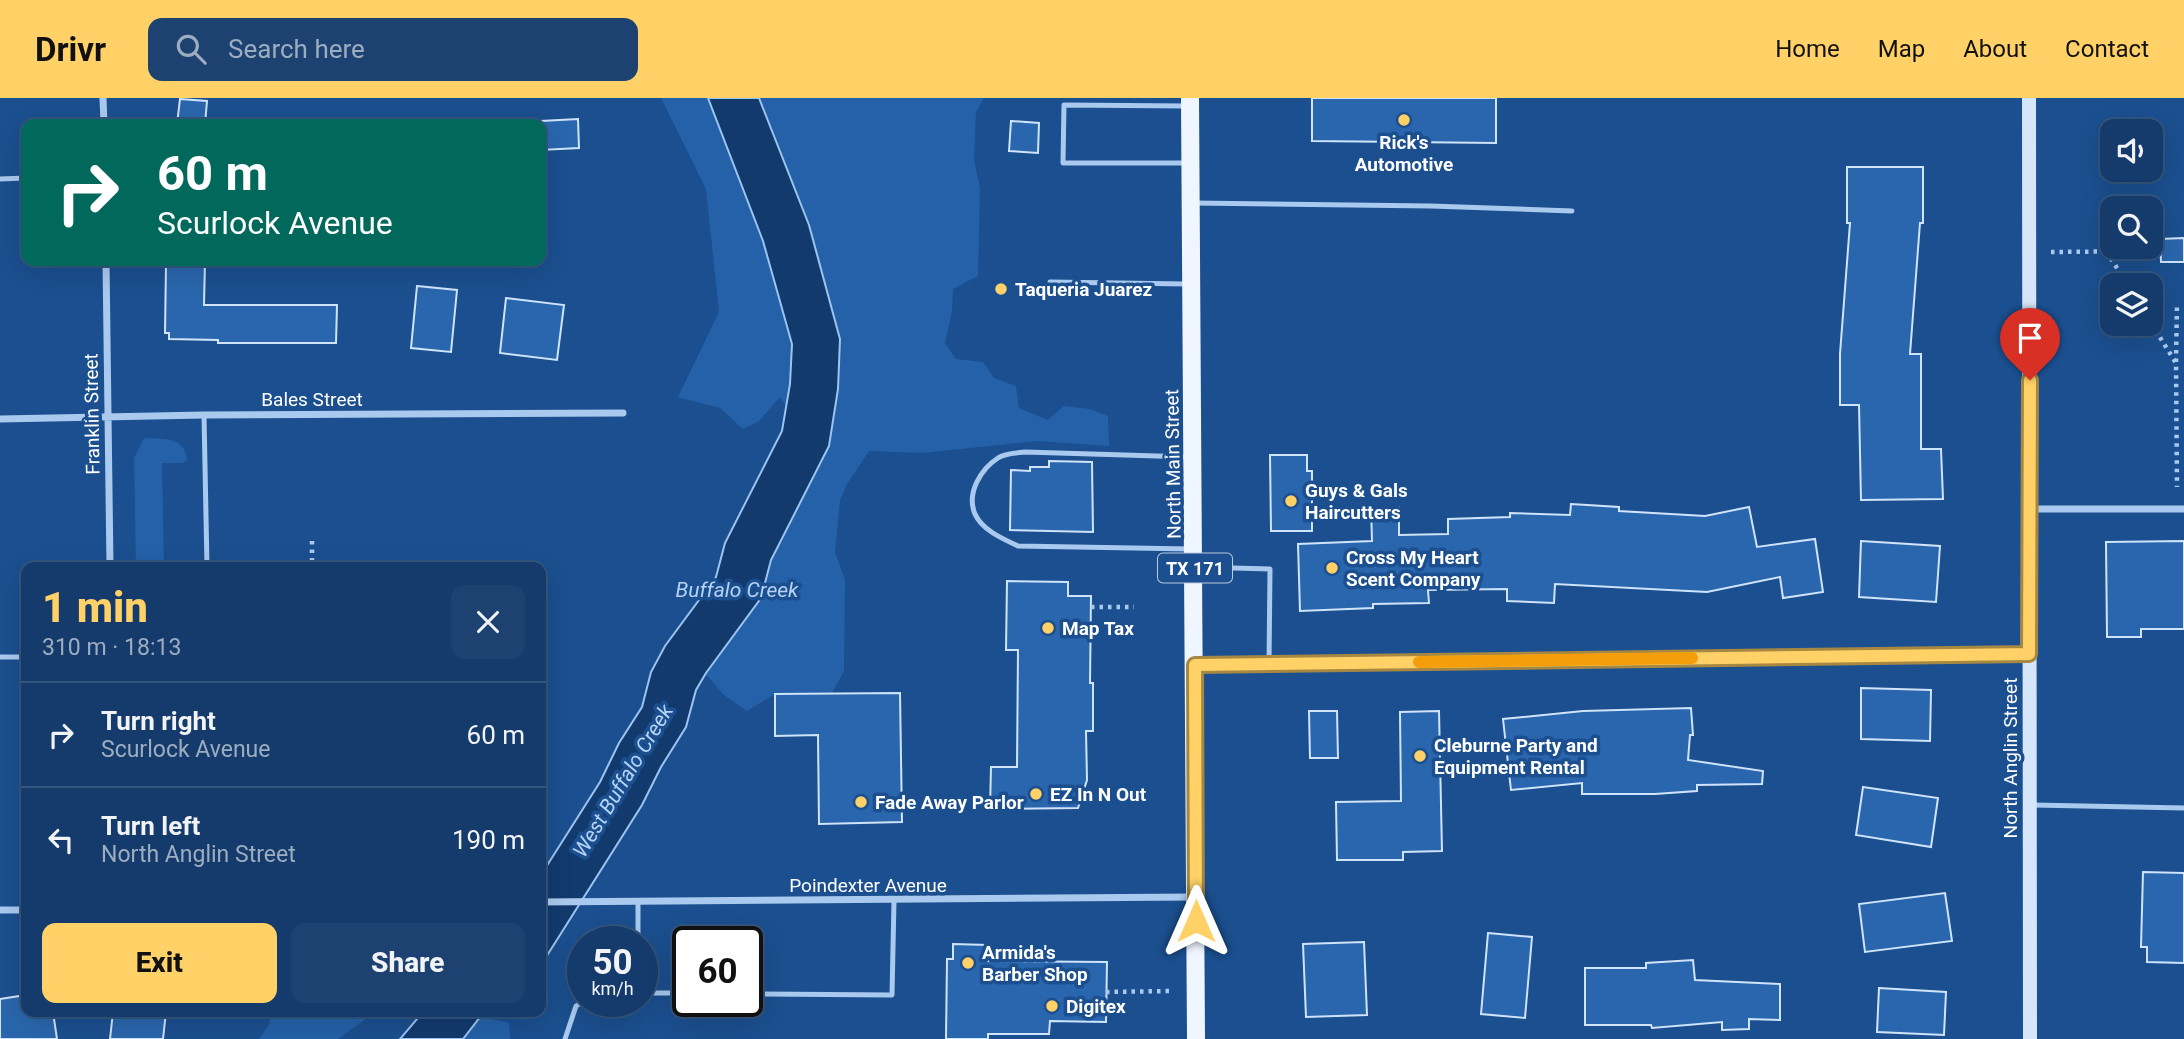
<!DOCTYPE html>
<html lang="en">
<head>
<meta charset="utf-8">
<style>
	body { margin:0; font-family:Roboto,sans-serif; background:#1d4271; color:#f1f3f6; height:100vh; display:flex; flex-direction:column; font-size:26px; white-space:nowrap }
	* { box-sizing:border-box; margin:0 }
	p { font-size:23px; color:#9dadc1 }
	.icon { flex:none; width:38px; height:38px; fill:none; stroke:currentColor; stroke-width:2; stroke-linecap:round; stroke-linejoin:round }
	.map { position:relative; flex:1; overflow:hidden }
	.drawer { position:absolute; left:21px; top:464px; width:525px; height:455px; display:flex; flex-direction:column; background:#143b6b; border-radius:14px; box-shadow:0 7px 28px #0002,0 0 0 2px #33557e }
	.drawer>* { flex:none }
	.top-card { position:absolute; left:21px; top:21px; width:525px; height:147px; border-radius:14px; box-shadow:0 7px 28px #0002,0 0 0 2px #33557e; background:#00695c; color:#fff; overflow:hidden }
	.fabs { position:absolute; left:2100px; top:21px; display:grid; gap:14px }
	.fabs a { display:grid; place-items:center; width:63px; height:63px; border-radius:14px; background:#143b6b; box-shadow:0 7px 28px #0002,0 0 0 2px #33557e; font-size:35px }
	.speed { position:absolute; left:567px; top:828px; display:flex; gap:14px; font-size:35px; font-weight:700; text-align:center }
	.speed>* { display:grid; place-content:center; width:91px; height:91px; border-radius:50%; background:#143b6b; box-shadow:0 7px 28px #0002,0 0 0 2px #33557e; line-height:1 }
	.speed small { font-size:18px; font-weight:400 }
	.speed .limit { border:4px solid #111; border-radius:10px; background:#fff; color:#111 }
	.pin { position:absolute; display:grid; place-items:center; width:60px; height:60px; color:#fff; margin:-72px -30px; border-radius:50% 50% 50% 0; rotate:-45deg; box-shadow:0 0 7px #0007 }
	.pin .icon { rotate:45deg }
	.me { position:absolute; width:77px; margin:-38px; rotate:0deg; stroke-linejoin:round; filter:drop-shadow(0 0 5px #0008) }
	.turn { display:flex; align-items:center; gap:24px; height:147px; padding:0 21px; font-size:32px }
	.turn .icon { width:91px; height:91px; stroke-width:2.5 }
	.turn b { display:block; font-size:49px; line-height:60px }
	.round { display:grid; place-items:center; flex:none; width:74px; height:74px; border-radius:14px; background:#1d4271 }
	.overview { display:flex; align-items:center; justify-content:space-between; height:119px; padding:0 21px }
	h1 { font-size:42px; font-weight:800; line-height:52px; color:#ffd166 }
	.button { display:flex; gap:14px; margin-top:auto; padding:14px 21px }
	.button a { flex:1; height:80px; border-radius:14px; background:#ffd166; color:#111; font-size:28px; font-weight:800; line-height:80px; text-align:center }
	.button a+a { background:#1d4271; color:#f1f3f6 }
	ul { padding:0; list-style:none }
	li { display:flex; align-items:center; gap:21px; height:105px; padding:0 21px; border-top:2px solid #33557e }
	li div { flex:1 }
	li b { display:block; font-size:26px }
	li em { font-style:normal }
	header { display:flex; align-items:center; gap:42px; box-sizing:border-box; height:98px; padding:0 35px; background:#ffd166; color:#111 }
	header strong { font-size:33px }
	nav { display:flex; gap:38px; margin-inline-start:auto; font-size:24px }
	.search { width:490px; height:63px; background:#1d4271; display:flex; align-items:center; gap:18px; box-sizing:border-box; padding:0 24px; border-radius:14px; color:#9dadc1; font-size:26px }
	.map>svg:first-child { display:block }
	.green { fill:#2461a8 }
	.water { fill:#123a6d; stroke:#9cc4f0; stroke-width:2 }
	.building { fill:#2a66ad; stroke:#cfe3fa; stroke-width:2 }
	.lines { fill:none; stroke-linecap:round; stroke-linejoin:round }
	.path { stroke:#a9c9ee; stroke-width:4.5; stroke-dasharray:3.5 5; stroke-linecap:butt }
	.lane { stroke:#a9c9ee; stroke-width:5 }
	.street { stroke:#a9c9ee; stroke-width:7 }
	.secondary { stroke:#d6e6fa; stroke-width:14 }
	.primary { stroke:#f0f6ff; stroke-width:18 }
	.route-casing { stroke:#a68842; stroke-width:18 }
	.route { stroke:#ffd166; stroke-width:12 }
	.slow { stroke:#f59e0b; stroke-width:12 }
	.poi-dot { fill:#ffd166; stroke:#1b4f8f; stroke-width:2.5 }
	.labels { text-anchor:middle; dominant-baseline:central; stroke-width:7; stroke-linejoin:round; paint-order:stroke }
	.shield { fill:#1b4f8f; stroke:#bbcadd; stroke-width:2 }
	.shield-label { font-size:18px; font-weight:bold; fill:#fff }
	.poi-label { font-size:19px; font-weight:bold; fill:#fff; stroke:#1b4f8f; text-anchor:start }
	.street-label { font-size:19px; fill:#fff; stroke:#1b4f8f }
	.water-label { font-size:21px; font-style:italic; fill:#b5d3f5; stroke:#1b4f8f }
</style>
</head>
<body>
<header>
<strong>Drivr</strong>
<div class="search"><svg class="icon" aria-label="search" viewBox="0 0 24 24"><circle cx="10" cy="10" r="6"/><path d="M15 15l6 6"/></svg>Search here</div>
<nav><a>Home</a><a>Map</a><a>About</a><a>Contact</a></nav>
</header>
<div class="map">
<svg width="2184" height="941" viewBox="0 0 2184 941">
	<rect width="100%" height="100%" fill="#1b4f8f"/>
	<path class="green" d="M661,0H984L976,14L974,62L980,90L978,178L953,191L952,214L945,245L956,261L983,264L994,280L1016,288L1019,310L1048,322L1064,308L1090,311L1108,318L1109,348L1037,343L923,355L869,353L847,386L840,402L835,454L845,482L844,573L832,595L775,596L747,613L724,597L701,571L794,320L780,299L759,323L743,331L720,310L678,299L719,214L706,91Z
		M144,340C163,341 184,338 187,361L183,365H162L164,469H136L134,360Z
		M271,914H375L338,941H259L269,927Z
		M479,918L509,925L510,941H463Z"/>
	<path class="water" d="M708,0H759L809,127L840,241L838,291L829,348L771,462L761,500L706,575L696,592L686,629L661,669L642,707L541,867V777L600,684L619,645L642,609L651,574L665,548L716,479L725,445L782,333L790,286L792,246L763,143Z
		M423,914H484L463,941H400Z"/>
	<path class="building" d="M1312,0H1496V45L1312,43Z
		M180,1L207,3L205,26H177Z
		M578,21L579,50L541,52V23Z
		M1011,23L1039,25L1038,55L1009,53Z
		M1847,69H1923V125H1920L1910,256H1921V351H1941L1943,401L1861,402L1859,307H1840V256L1850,125H1847Z
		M2184,140V164H2161L2160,141Z
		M174,163H205L204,207H337L336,245H218V242L169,241V235H165L166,166H173Z
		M417,188L457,192L451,254L411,250Z
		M506,200L564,207L557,262L500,255Z
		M1270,357H1307V373H1312V433H1271Z
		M1049,363L1092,364L1093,434L1010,432L1011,372L1030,373V369H1049Z
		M1571,406L1619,409V413L1705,418L1749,409L1757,449L1815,441L1823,494L1783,500L1780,479L1707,494L1555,486L1554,505L1507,503V491L1428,492L1429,505L1373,506V510L1300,513L1298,446L1372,443L1371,410L1399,409V437L1448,436V421L1510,419V415L1570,417Z
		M1861,443L1940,448L1936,504L1859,499Z
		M2184,443V531H2141V539H2107L2106,444Z
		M1007,483L1068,484V498H1091L1090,585H1093V633H1086L1087,682L1078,710L990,711L991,669H1017L1018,552H1006Z
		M1861,590L1931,592L1930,643L1861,641Z
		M900,595L902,724L819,726L818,637L775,638V596Z
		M1691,610L1693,637H1690L1688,662L1763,673L1762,686L1697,687V693L1655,696H1582V685L1511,692L1503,621L1583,613Z
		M1309,613H1337L1338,660H1310Z
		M1439,613L1442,753L1403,754V762H1337L1336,704L1401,703L1400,614Z
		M1863,689L1938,700L1931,749L1856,737Z
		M2143,774L2184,775V865L2147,864V849H2141Z
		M1945,795L1952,843L1865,854L1859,806Z
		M1488,835L1532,839L1525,920L1481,916Z
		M1364,844L1367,917L1306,919L1303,846Z
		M953,846L988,847V863L1107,864L1106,924L1050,923L1049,936H988V941H946L947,861H953Z
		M1693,862L1695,882L1780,886V922L1749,921V931L1722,932V924L1652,930L1651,927H1585V870H1646V865Z
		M1879,890L1946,894L1944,937L1877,934Z
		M26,897V914H53L57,941H0V901Z
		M113,914H166L163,941H110Z"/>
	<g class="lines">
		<path class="path" d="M2151,133H2159
			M2106,153L2128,187
			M2051,154L2161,153
			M2151,225L2176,265L2177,389
			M2176,264L2177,205
			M312,443V469
			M1091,509H1134
			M1106,894L1172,893"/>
		<path class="lane" d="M1187,8L1064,7L1063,65H1188
			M0,81L26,80
			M1193,105L1431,108L1572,113
			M1050,184L1187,186
			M204,317L207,469
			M1190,359L1025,354C1017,355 1005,355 998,360C981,371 966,395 975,416C982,432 1003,441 1018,448L1191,451
			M1197,469L1270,471L1269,566
			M0,559H26
			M2033,707L2184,710
			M638,844V804
			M642,895H688
			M747,896L892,897L894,803
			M565,941L576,908L584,903"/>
		<path class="street" d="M103,0L104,26
			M106,163L110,469
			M0,321L204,317L623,315
			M2030,411H2184
			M1195,567L2029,556
			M541,804L1195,799
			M0,812H26"/>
		<path class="secondary" d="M2029,0L2030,941"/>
		<path class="primary" d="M1190,0L1196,941"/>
	</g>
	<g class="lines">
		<defs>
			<path id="route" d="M1196,823L1195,567L2029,556L2030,282"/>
		</defs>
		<use href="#route" class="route-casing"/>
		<use href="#route" class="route"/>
		<path class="slow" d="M1419,564L1692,560"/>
	</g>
	<g class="poi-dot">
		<circle cx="1404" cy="22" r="7"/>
		<circle cx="1001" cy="191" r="7"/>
		<circle cx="1291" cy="403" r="7"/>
		<circle cx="1332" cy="470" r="7"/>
		<circle cx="1048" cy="530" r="7"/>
		<circle cx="1420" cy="658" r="7"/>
		<circle cx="1036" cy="696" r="7"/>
		<circle cx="861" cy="704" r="7"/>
		<circle cx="968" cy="865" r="7"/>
		<circle cx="1052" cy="908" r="7"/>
	</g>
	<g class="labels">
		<rect class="shield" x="1158" y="455.5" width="74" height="29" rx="5"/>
		<g class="shield-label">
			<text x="1195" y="470">TX 171</text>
		</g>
		<g class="poi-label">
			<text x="1404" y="44" text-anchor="middle">Rick's<tspan x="1404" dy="22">Automotive</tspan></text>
			<text x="1015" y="191">Taqueria Juarez</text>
			<text x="1305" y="392">Guys &amp; Gals<tspan x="1305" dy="22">Haircutters</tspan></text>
			<text x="1346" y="459">Cross My Heart<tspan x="1346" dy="22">Scent Company</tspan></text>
			<text x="1062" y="530">Map Tax</text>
			<text x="1434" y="647">Cleburne Party and<tspan x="1434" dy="22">Equipment Rental</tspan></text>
			<text x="1050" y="696">EZ In N Out</text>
			<text x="875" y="704">Fade Away Parlor</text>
			<text x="982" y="854">Armida's<tspan x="982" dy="22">Barber Shop</tspan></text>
			<text x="1066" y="908">Digitex</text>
		</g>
		<g class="street-label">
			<text x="312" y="301">Bales Street</text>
			<text transform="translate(92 316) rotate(-91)">Franklin Street</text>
			<text transform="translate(1173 366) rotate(-91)">North Main Street</text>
			<text transform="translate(2010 660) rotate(-90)">North Anglin Street</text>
			<text x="868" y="787">Poindexter Avenue</text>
		</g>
		<g class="water-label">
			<text x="737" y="492">Buffalo Creek</text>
			<text transform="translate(623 683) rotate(-59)">West Buffalo Creek</text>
		</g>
	</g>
</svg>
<div class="fabs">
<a><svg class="icon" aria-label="sound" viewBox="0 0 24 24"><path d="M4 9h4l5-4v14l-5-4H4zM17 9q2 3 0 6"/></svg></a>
<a><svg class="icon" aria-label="search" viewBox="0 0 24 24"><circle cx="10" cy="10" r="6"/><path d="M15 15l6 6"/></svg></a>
<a><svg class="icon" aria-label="layers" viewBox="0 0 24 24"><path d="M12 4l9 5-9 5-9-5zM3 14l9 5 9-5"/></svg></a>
</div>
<div class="speed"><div>50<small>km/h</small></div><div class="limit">60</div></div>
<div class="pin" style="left:2030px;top:282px;background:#d93025"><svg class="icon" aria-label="arrive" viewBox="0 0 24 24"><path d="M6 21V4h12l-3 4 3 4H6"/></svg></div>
<svg class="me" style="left:1196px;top:823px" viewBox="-20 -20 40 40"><path d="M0-17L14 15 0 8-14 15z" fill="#ffd166" stroke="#fff" stroke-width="4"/></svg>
<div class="top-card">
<div class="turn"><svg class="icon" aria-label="right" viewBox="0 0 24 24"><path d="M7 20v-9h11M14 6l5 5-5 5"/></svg><div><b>60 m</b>Scurlock Avenue</div></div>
</div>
<section class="drawer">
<div class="overview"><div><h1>1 min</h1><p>310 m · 18:13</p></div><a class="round"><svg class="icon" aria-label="close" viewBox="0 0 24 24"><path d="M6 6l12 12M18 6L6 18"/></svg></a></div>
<ul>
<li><svg class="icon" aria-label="right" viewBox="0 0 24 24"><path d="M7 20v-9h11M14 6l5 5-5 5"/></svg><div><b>Turn right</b><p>Scurlock Avenue</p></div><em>60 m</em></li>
<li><svg class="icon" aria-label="left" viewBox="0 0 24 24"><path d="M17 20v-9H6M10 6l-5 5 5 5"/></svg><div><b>Turn left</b><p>North Anglin Street</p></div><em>190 m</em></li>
</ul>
<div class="button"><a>Exit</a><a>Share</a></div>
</section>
</div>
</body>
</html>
